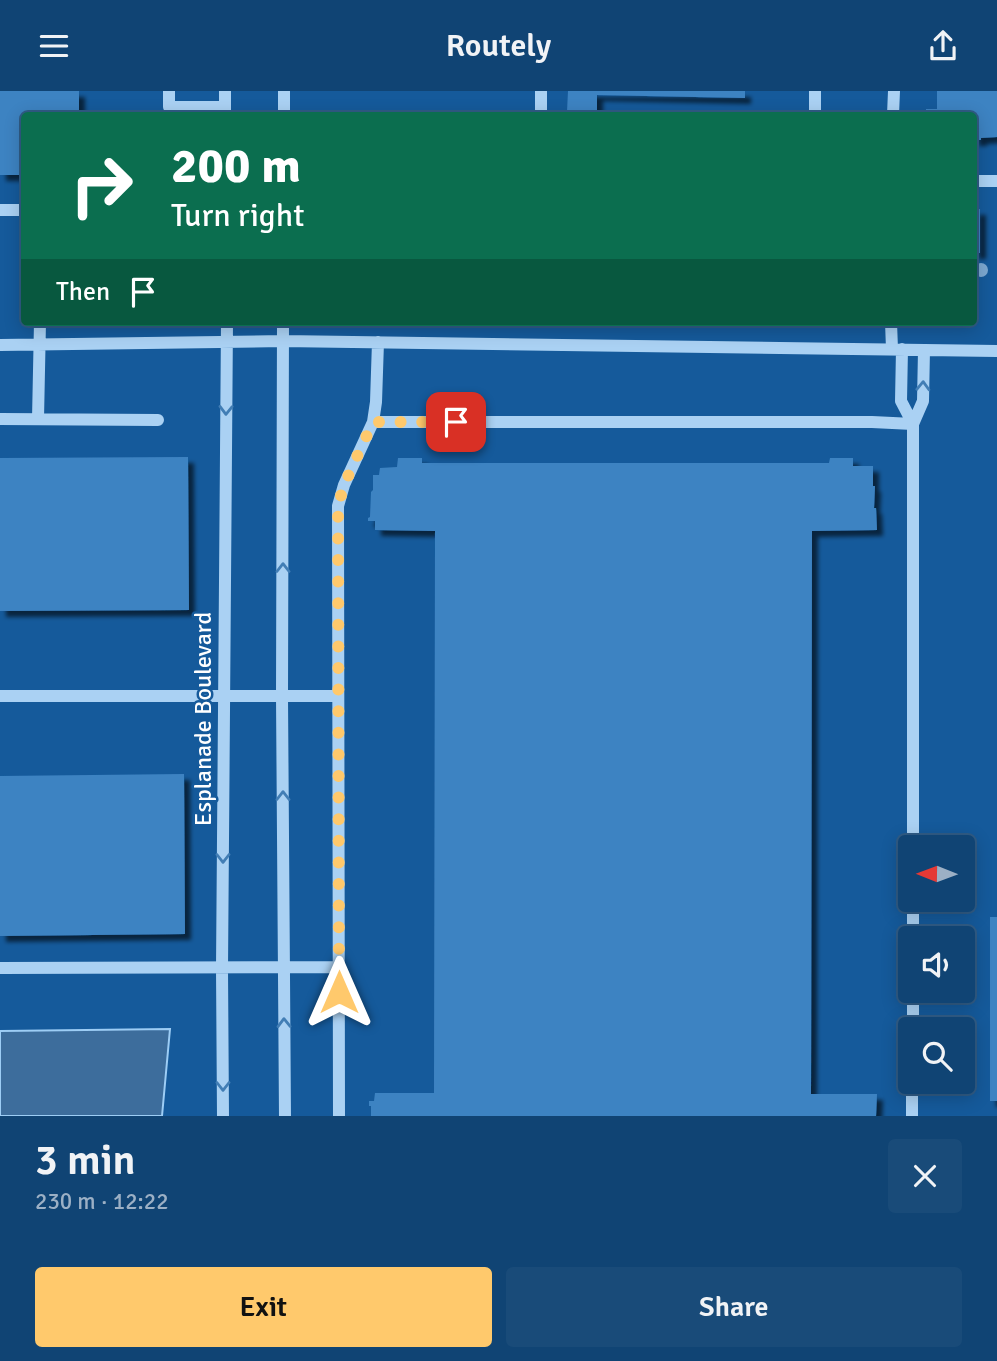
<!DOCTYPE html>
<html lang="en">
<head>
<meta charset="utf-8">
<style>
	body { margin:0; font-family:Signika,sans-serif; background:#194b79; color:#f1f3f6; height:100vh; display:flex; flex-direction:column; font-size:26px; white-space:nowrap }
	* { box-sizing:border-box; margin:0 }
	p { font-size:23px; color:#9cb0c5 }
	.icon { flex:none; width:38px; height:38px; fill:none; stroke:currentColor; stroke-width:2; stroke-linecap:round; stroke-linejoin:round }
	.map { position:relative; height:1025px; overflow:hidden }
	.details { display:flex; flex-direction:column; background:#104474; flex:1 }
	.details>* { flex:none }
	.guide { position:absolute; left:21px; top:21px; width:956px; height:214px; border-radius:7px; box-shadow:0 4px 18px #0003,0 0 0 2px #305c86; background:#0b6e4f; color:#fff; overflow:hidden }
	.needle { width:46px; rotate:271deg }
	.controls { position:absolute; left:898px; top:744px; display:grid; gap:14px }
	.controls a { display:grid; place-items:center; width:77px; height:77px; border-radius:7px; background:#104474; box-shadow:0 4px 18px #0003,0 0 0 2px #305c86; font-size:35px }
	.pin { position:absolute; display:grid; place-items:center; width:60px; height:60px; color:#fff; margin:-30px; border-radius:14px; box-shadow:0 4px 10px #0006 }
	.me { position:absolute; width:77px; margin:-38px; rotate:0deg; stroke-linejoin:round; filter:drop-shadow(0 0 5px #0008) }
	.turn { display:flex; align-items:center; gap:24px; height:147px; padding:0 35px; font-size:32px }
	.turn .icon { width:91px; height:91px; stroke-width:2.5 }
	.turn b { display:block; font-size:49px; line-height:60px }
	.then { display:flex; align-items:center; height:66px; padding:0 35px; background:#0003; gap:14px; font-size:26px }
	.round { display:grid; place-items:center; flex:none; width:74px; height:74px; border-radius:7px; background:#194b79 }
	.head { display:flex; align-items:center; justify-content:space-between; height:119px; padding:0 35px }
	h1 { font-size:42px; font-weight:600; line-height:52px }
	.cta { display:flex; gap:14px; margin-top:auto; padding:14px 35px }
	.cta a { flex:1; height:80px; border-radius:7px; background:#ffc96c; color:#111; font-size:28px; font-weight:600; line-height:80px; text-align:center }
	.cta a+a { background:#194b79; color:#f1f3f6 }
	header { display:flex; justify-content:space-between; align-items:center; height:91px; padding:0 35px; background:#104474; font-size:32px; font-weight:600 }
	.map>svg:first-child { display:block }
	.water { fill:#3d6d9c; stroke:#9dcdf5; stroke-width:2 }
	.building { fill:#3e83c2; filter:url(#shadow) }
	.lines { fill:none; stroke-linecap:round; stroke-linejoin:round }
	.minor { stroke:#aad1f3; stroke-width:12 }
	.tree { fill:#7da9d1 }
	.oneway { stroke:#427eb5 }
	.route { stroke:#ffc96c; stroke-width:12; stroke-dasharray:0 21.6 }
	.labels { text-anchor:middle; dominant-baseline:central; stroke-width:5; stroke-linejoin:round; paint-order:stroke }
	.street-label { font-size:24px; fill:#fff; stroke:#155a9b }
</style>
</head>
<body>
<header><svg class="icon" aria-label="menu" viewBox="0 0 24 24"><path d="M4 6h16M4 12h16M4 18h16"/></svg>Routely<svg class="icon" aria-label="share" viewBox="0 0 24 24"><path d="M12 15V3M7 8l5-5 5 5M5 13v7h14v-7"/></svg></header>
<div class="map">
<svg width="997" height="1025" viewBox="0 0 997 1025">
	<defs>
		<filter id="shadow"><feDropShadow dx="6" dy="6" stdDeviation="2" flood-color="#0009"/></filter>
	</defs>
	<rect width="100%" height="100%" fill="#155a9b"/>
	<path class="water" d="M170,938L162,1025H0V940Z"/>
	<path class="building" d="M0,0H79V24H24V84H0Z
		M568,0H745V7L597,4V21H567Z
		M937,0H997V46L981,47V49H973V24H926V18H937Z
		M973,118H980V162H973Z
		M188,366L189,519L0,520V367Z
		M398,367H422V372H829L830,367H853V375H873V395H875L874,417H876L877,439L812,440L811,1003H877L876,1025H371V1015H369V1010H374L375,1002H434L435,440L375,439V430H368V427L370,426L371,401L373,399V384H379L380,377L397,376Z
		M184,683L185,843L0,845V685Z
		M990,826H997V1010H990Z"/>
	<g class="lines">
		<path class="minor" d="M169,0V16H225
			M225,0V24
			M815,0V24
			M284,24V0
			M541,24V0
			M893,24L894,0
			M973,90H997
			M0,119H24
			M283,231L282,606L285,1025
			M891,231L892,258
			M0,254L283,250L997,260
			M902,258L901,310L913,333L923,310L924,259
			M0,328L158,329
			M38,328L40,231
			M373,331H872L913,333V756
			M0,605H338
			M913,847V808
			M0,877L339,876
			M913,938V900
			M223,1025L222,878L227,231
			M339,1025L338,415L344,394L373,331L376,311L378,251
			M912,1025V990"/>
	</g>
	<circle class="tree" cx="981" cy="179" r="7"/>
	<defs><path id="oneway-chevron" d="M-2-3.5L2.5 0L-2 3.5" fill="none" stroke-width="1.6" stroke-linecap="round" stroke-linejoin="round" transform="scale(1.75)"/></defs>
	<g class="oneway">
		<use href="#oneway-chevron" transform="translate(923 295) rotate(-88)"/>
		<use href="#oneway-chevron" transform="translate(226 319) rotate(91)"/>
		<use href="#oneway-chevron" transform="translate(283 477) rotate(-90)"/>
		<use href="#oneway-chevron" transform="translate(283 705) rotate(-90)"/>
		<use href="#oneway-chevron" transform="translate(223 767) rotate(90)"/>
		<use href="#oneway-chevron" transform="translate(284 932) rotate(-91)"/>
		<use href="#oneway-chevron" transform="translate(223 995) rotate(90)"/>
	</g>
	<g class="lines">
		<path class="route" d="M339,901L338,415L344,394L373,331H456"/>
	</g>
	<g class="labels">
		<g class="street-label">
			<text transform="translate(203 628) rotate(-90)">Esplanade Boulevard</text>
		</g>
	</g>
</svg>
<div class="controls">
<a><svg class="needle" viewBox="-14 -14 28 28"><path d="M0-13l5 13h-10z" fill="#e53935"/><path d="M0 13l5-13h-10z" fill="#9cb0c5"/></svg></a>
<a><svg class="icon" aria-label="sound" viewBox="0 0 24 24"><path d="M4 9h4l5-4v14l-5-4H4zM17 9q2 3 0 6"/></svg></a>
<a><svg class="icon" aria-label="search" viewBox="0 0 24 24"><circle cx="10" cy="10" r="6"/><path d="M15 15l6 6"/></svg></a>
</div>
<div class="pin" style="left:456px;top:331px;background:#d93025"><svg class="icon" aria-label="arrive" viewBox="0 0 24 24"><path d="M6 21V4h12l-3 4 3 4H6"/></svg></div>
<svg class="me" style="left:339px;top:901px" viewBox="-20 -20 40 40"><path d="M0-17L14 15 0 8-14 15z" fill="#ffc96c" stroke="#fff" stroke-width="4"/></svg>
<div class="guide">
<div class="turn"><svg class="icon" aria-label="right" viewBox="0 0 24 24"><path d="M7 20v-9h11M14 6l5 5-5 5"/></svg><div><b>200 m</b>Turn right</div></div>
<div class="then">Then<svg class="icon" aria-label="arrive" viewBox="0 0 24 24"><path d="M6 21V4h12l-3 4 3 4H6"/></svg></div>
</div>
</div>
<section class="details">
<div class="head"><div><h1>3 min</h1><p>230 m · 12:22</p></div><a class="round"><svg class="icon" aria-label="close" viewBox="0 0 24 24"><path d="M6 6l12 12M18 6L6 18"/></svg></a></div>
<div class="cta"><a>Exit</a><a>Share</a></div>
</section>
</body>
</html>
